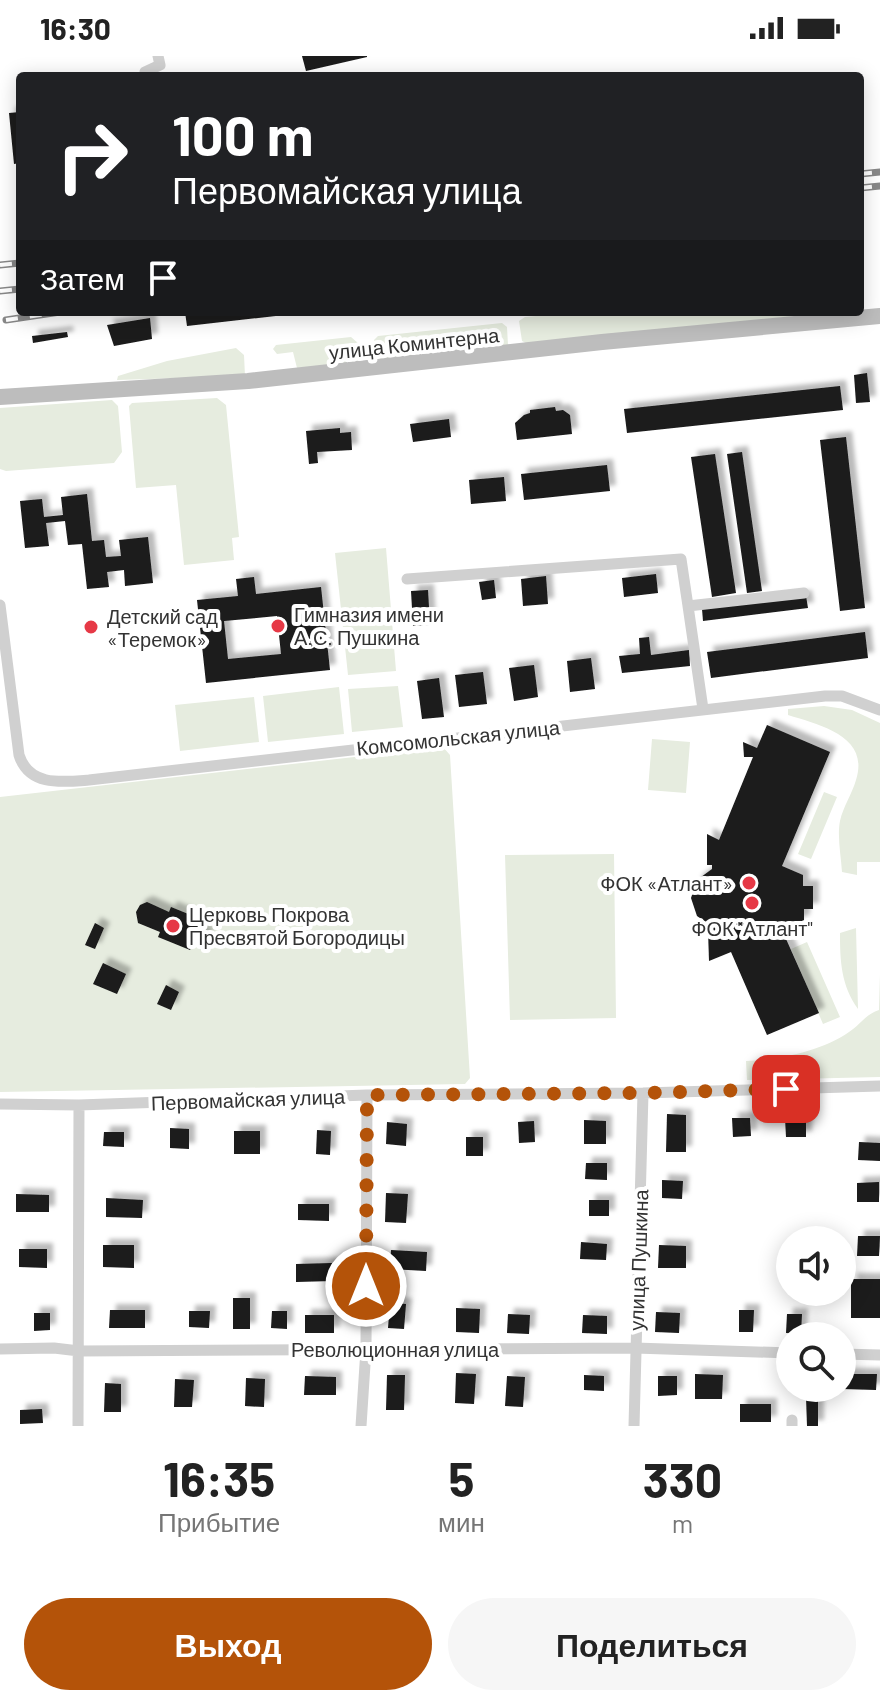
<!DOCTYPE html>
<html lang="ru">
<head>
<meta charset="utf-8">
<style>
	body { margin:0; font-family:Barlow,sans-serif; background:#f6f6f6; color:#222; height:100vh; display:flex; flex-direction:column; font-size:30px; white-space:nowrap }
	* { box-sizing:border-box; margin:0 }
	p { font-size:26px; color:#767676 }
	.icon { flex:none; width:44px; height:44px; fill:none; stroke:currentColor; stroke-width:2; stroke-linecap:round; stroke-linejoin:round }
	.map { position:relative; height:1370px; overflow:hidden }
	.sheet { display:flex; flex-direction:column; background:#fff; flex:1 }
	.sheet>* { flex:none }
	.banner { position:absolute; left:16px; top:16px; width:848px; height:244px; border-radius:8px; box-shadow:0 4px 20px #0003; background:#202124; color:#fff; overflow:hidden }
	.buttons { position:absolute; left:776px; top:1170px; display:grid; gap:16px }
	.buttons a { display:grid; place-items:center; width:80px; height:80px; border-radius:50%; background:#fff; box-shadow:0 4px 20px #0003; font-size:40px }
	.pin { position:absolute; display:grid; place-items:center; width:68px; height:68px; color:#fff; margin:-34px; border-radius:16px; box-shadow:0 4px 12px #0006 }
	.me { position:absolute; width:88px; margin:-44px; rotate:0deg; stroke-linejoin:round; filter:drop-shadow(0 0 6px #0008) }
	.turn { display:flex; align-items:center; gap:28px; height:168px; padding:0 24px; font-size:36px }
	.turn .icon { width:104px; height:104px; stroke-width:2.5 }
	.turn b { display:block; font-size:56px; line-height:68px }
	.then { display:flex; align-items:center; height:76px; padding:0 24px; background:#0003; gap:16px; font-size:30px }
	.eta { display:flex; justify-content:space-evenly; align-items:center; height:136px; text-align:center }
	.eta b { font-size:48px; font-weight:700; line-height:56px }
	.action { display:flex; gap:16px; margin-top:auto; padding:16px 24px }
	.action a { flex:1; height:92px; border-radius:48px; background:#b45309; color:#fff; font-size:32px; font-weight:700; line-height:92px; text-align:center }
	.action a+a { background:#f6f6f6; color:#222 }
	.status { display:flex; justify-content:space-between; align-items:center; height:56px; padding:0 40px; background:#fff; direction:ltr }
	.status svg { height:22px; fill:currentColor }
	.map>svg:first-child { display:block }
	.green { fill:#e6ecdf }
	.building { fill:#1a1a1a; fill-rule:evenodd; filter:url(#shadow) }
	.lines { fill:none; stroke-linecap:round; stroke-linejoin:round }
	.street { stroke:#d0d0d0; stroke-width:11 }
	.secondary { stroke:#bdbdbd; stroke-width:16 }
	.rail-casing { stroke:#888; stroke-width:7 }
	.rail { stroke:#fff; stroke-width:4; stroke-dasharray:12; stroke-linecap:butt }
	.route { stroke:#b45309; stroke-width:14; stroke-dasharray:0 25.2 }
	.poi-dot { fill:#e63946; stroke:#fff; stroke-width:3 }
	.labels { text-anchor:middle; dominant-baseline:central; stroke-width:8; stroke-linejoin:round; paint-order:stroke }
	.street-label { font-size:20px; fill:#333; stroke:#fff }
	.poi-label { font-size:20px; fill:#333; stroke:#fff; text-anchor:start }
</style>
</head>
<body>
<div class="status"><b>16:30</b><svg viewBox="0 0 49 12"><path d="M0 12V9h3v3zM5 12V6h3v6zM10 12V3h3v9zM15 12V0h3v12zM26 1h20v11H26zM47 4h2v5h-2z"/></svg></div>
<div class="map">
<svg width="880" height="1370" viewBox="0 0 880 1370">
	<defs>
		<filter id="shadow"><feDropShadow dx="6" dy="-6" stdDeviation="2" flood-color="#0004"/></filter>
	</defs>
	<rect width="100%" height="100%" fill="#fff"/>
	<path class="green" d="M580,256H837L528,288L522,285L519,265L525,261Z
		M502,267L507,271L508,289L382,304L377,302L374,295V284L378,280Z
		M351,281L358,287L359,307L297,312L293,296L277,298L273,293L276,289Z
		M236,292L244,299L245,320L117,324L118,320L167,305Z
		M217,342L226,349L239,481L232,482L234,504L184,509L176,429L136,432L129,350L132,347Z
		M112,344L118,350L122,396L114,407L6,415L0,413V352Z
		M386,492L396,615L348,619L335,497Z
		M398,630L403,671L352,676L348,633Z
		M339,631L344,678L268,686L263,640Z
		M254,641L259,686L180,695L175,649Z
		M824,650L852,654L880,667V806H857V819L842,816C841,800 837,780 840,765C843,751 852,738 856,724C870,680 820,669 788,659V653Z
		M652,683L690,686L686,737L648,734Z
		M443,691L450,699L470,1022L465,1028L0,1036V741Z
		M824,736L837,741L811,803L798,798Z
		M614,798L616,962L510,964L505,799Z
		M856,872L858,953C841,929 840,905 840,877Z
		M807,886L840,961L823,968L791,893Z
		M880,918V1021L747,1024L746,1005C779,1004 822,995 849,976C861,968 866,958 879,954Z"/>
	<path class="building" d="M302,0H367V1L306,15Z
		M20,56V107L14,108L9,57Z
		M185,256H293V258L187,270Z
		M150,262L152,283L114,290L107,269Z
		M67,276L68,281L33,287L32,280Z
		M867,317L870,346L856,347L854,319Z
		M840,330L843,354L627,377L624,353Z
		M555,351L556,355L563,354L570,359L572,378L517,384L515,367L524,359L530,357V354Z
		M449,363L451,381L413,386L410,368Z
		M340,372V377L351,376L352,394L317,396L318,407L309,408L306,375Z
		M846,381L865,552L840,555L820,384Z
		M742,396L762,535L747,537L727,398Z
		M715,398L736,537L712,541L691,401Z
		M607,409L610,435L524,444L521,418Z
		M504,421L506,445L471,448L469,424Z
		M87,438L92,485L104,484L106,501L121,500L119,484L148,481L153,527L125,530L124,514L107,516L109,531L87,533L82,488L68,489L65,465L46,467L49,490L25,492L20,445L42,443L44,461L63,459L61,441Z
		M656,518L658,537L624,541L622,522Z
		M546,520L548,548L523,550L521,523Z
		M254,521L256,538L321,531L330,614L206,627L197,544L238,540L236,523ZM277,560L281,598L228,603L224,565Z
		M494,524L496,542L482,544L479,526Z
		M428,534L430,569L413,570L411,535Z
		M806,540L808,552L703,565L702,553Z
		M865,576L868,602L711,622L707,596Z
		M649,581L651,599L689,594L690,610L622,617L619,600L640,598L639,582Z
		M591,602L595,633L570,636L567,605Z
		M534,609L538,641L514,645L509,612Z
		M483,616L487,648L459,651L455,619Z
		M439,622L444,661L422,663L417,625Z
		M767,669L830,696L782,810L803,819V830H813V853H804V864L782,874L819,957L767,979L731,896L709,905L708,874H713V871L697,860L691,842L697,824L712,813V809H707V778L719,784L753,701H744L743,686L757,692Z
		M147,846L169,856L171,851L203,864L199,873L208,877L203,889L194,885L190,894L158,881L160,876L138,867L136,856L140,849Z
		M95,867L104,872L95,893L85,889Z
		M103,907L126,918L117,938L93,928Z
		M166,929L179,936L171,954L157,948Z
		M667,1058L686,1059V1096H666Z
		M806,1061V1081H786L785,1062Z
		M732,1062H750L751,1080L733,1081Z
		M584,1064L606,1065V1088H584Z
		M534,1065L535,1086L519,1087L518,1066Z
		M387,1066L407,1068L406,1090L386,1088Z
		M170,1072L189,1073V1093L170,1092Z
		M317,1074L331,1075L330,1099L316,1098Z
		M234,1075H260V1098H234Z
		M104,1076H124V1091L103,1090Z
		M466,1081H483V1100H466Z
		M859,1086L880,1087V1105L858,1104Z
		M586,1107H607V1124L585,1123Z
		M662,1124L683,1125L682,1143L662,1142Z
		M879,1126V1146H857V1127Z
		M386,1137L408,1138L406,1167L385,1166Z
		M16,1138L49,1139V1156H16Z
		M106,1142L143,1144L142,1162L106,1161Z
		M589,1144H609V1160H589Z
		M298,1148H329V1165L298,1164Z
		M858,1180H880L879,1200H857Z
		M581,1186L607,1188L606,1204L580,1203Z
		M103,1189H134V1212L103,1211Z
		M659,1189L686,1190V1212H658Z
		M19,1193H47V1212L19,1211Z
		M391,1194L427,1196L426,1215L390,1213Z
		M332,1207L333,1225L296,1226V1208Z
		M851,1223H880V1262H851Z
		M233,1242H250V1273H233Z
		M390,1247L406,1248L404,1273L388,1272Z
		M456,1252L480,1253L479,1277L456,1276Z
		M110,1254H145V1272H109Z
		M739,1254H754L753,1276H739Z
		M189,1255H210L209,1272L189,1271Z
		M272,1255H287V1273L271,1272Z
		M656,1256L680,1257L679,1277L655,1276Z
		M34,1257H50V1274L34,1275Z
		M508,1258L530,1259L529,1278L507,1277Z
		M787,1258H802L801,1278L786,1277Z
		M305,1259H334V1277H305Z
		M583,1259L607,1260V1278L582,1277Z
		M456,1317L476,1318L474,1348L455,1347Z
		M695,1318L723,1319L722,1343H695Z
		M842,1318H877L876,1334L842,1333Z
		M387,1319H405L404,1354H386Z
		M584,1319L604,1320V1335L584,1334Z
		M305,1320L336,1321V1339H304Z
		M507,1320L525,1321L523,1351L505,1350Z
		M658,1320H677V1339L658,1340Z
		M246,1322L265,1323L264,1351L245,1350Z
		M175,1323L194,1324L192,1351H174Z
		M105,1327L121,1328V1356H104Z
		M818,1340V1370H807L806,1341Z
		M740,1348H771V1366H740Z
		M42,1353L43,1367L20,1368V1354Z"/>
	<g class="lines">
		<path class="street" d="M145,20V16L160,9L158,0
			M407,523L681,503L688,550
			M0,549L19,699C29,731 63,726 89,724L825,640H842L880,654
			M703,653L688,550L804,537
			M0,1048L79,1049L367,1039L643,1037L880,1030
			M0,1293L54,1292L79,1295L635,1292L790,1297
			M842,1298L880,1299
			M792,1364V1370
			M78,1370L79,1049
			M361,1370L366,1293L367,1039
			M634,1370L643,1037"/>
		<path class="secondary" d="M0,341L248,325L602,286L880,260"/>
		<defs>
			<path id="rail" d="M860,118L880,116
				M860,132L880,130
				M0,209L20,207
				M0,235L20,233
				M6,264L60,256"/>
		</defs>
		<use href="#rail" class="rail-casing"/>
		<use href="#rail" class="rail"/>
	</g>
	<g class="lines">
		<path class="route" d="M366,1230L367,1039L643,1037L786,1033"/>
	</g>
	<g class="poi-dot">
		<circle cx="278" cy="570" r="8"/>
		<circle cx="91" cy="571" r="8"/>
		<circle cx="749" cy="827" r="8"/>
		<circle cx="752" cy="847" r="8"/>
		<circle cx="173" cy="870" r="8"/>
	</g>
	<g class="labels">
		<g class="street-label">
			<text transform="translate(414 287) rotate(-6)">улица Коминтерна</text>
			<text transform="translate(458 681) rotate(-6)">Комсомольская улица</text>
			<text transform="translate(248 1043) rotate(-2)">Первомайская улица</text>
			<text transform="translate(638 1204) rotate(-88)">улица Пушкина</text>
			<text x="395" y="1293">Революционная улица</text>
		</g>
		<g class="poi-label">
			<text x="294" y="558">Гимназия имени<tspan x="294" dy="23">А.С. Пушкина</tspan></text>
			<text x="107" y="560">Детский сад<tspan x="107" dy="23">«Теремок»</tspan></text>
			<text x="733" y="827" text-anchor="end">ФОК «Атлант»</text>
			<text x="189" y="858">Церковь Покрова<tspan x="189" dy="23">Пресвятой Богородицы</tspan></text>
			<text x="752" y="872" text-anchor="middle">ФОК "Атлант"</text>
		</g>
	</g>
</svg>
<div class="buttons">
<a><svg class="icon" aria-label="sound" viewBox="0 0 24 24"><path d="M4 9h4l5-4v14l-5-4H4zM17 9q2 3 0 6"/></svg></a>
<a><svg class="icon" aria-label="search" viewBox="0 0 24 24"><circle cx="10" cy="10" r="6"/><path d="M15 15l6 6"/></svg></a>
</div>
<div class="pin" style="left:786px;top:1033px;background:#d93025"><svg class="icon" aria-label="arrive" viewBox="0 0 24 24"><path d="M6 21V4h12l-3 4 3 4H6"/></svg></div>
<svg class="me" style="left:366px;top:1230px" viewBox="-20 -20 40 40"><circle r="17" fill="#b45309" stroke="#fff" stroke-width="3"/><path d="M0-11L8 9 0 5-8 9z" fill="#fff"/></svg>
<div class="banner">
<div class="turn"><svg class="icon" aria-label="right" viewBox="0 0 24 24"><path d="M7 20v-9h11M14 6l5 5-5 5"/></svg><div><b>100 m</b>Первомайская улица</div></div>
<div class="then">Затем<svg class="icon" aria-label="arrive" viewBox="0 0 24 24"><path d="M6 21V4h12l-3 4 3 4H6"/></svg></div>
</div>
</div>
<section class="sheet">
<div class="eta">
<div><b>16:35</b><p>Прибытие</p></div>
<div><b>5</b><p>мин</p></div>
<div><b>330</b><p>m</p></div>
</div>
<div class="action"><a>Выход</a><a>Поделиться</a></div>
</section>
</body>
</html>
